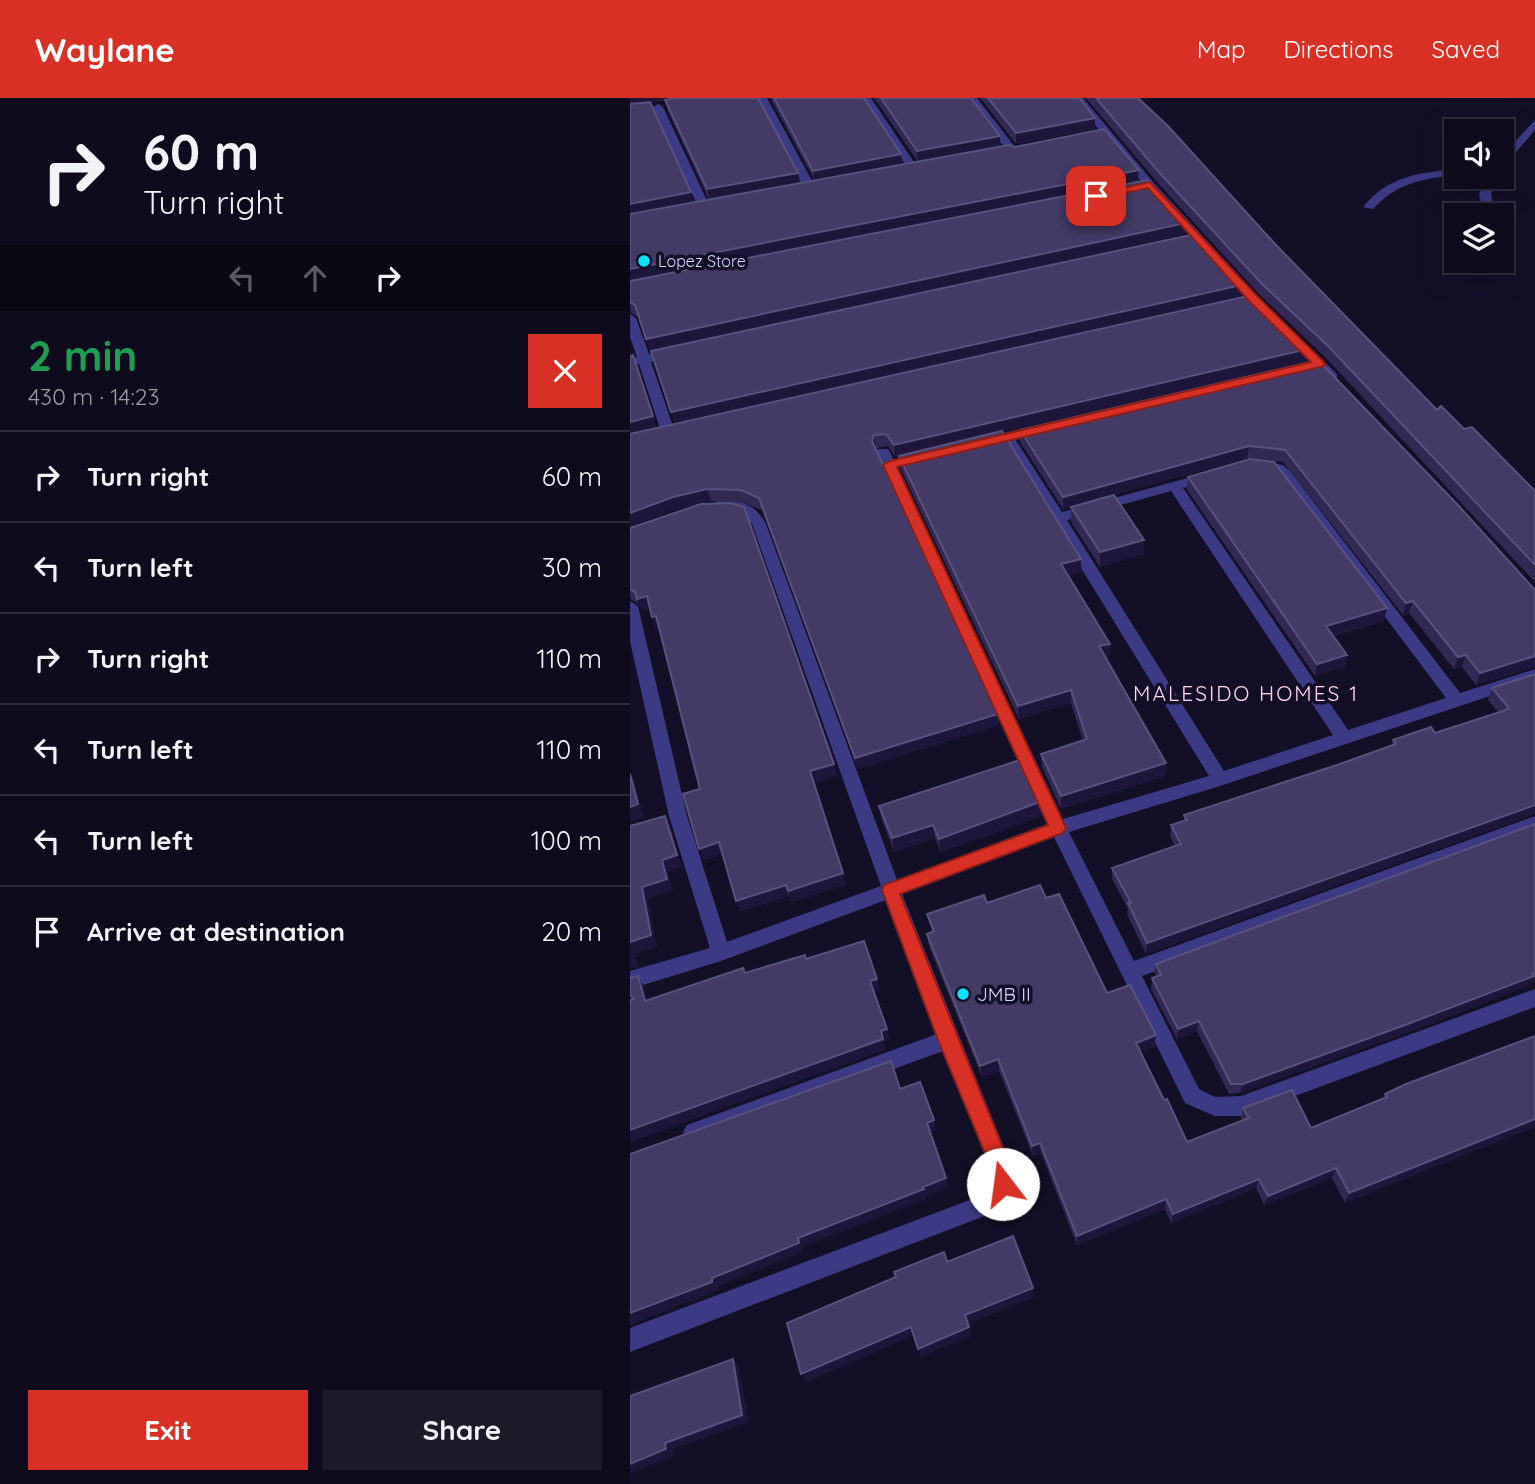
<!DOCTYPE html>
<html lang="en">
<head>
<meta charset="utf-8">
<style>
	body { margin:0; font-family:Quicksand,sans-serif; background:#1c1929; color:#f1f3f6; height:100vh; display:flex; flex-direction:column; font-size:26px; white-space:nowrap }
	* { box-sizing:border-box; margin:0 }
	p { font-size:23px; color:#9b9ba3 }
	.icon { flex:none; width:38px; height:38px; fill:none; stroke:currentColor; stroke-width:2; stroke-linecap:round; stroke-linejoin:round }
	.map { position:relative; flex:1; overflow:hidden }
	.panel { display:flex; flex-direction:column; background:#0e0b1c; width:630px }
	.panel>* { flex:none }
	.banner { background:#0e0b1c; color:#f1f3f6; overflow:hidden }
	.controls { position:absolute; left:814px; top:21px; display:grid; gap:14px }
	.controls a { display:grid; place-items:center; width:70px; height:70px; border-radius:0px; background:#0e0b1c; box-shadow:0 7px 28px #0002,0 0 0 2px #2e2b3b; font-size:35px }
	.pin { position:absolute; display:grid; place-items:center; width:60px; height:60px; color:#fff; margin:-30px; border-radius:14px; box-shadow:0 4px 10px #0006 }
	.me { position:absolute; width:77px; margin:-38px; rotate:345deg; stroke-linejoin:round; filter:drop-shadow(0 0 5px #0008) }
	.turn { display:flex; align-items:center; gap:24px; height:147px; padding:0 28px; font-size:32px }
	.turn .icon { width:91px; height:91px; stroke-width:2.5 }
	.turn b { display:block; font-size:49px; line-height:60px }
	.lanes { display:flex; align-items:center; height:66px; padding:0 28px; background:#0003; justify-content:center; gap:35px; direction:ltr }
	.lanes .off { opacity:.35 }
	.round { display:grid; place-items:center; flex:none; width:74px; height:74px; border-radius:0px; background:#1c1929 }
	.summary { display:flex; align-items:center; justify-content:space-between; height:119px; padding:0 28px }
	h1 { font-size:42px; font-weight:700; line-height:52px; color:#1e9e55 }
	.action { display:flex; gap:14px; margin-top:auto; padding:14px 28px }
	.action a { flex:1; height:80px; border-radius:0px; background:#d93025; color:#fff; font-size:28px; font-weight:700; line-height:80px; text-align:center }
	.action a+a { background:#1c1929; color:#f1f3f6 }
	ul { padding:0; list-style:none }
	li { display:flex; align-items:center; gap:21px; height:91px; padding:0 28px; border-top:2px solid #2e2b3b }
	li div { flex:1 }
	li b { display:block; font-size:26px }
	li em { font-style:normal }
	header { display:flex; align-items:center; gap:42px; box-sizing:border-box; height:98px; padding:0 35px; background:#d93025; color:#fff }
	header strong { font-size:33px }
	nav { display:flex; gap:38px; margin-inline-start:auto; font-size:24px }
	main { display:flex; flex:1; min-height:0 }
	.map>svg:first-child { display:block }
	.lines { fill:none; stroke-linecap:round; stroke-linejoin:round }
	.street { fill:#3d3a85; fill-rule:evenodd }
	.wall { fill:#312854; fill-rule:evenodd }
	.shaded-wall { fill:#1d163a }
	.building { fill:#433a66; stroke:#5a527e; stroke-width:2 }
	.route { fill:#d93025; stroke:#8d1f18; stroke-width:2 }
	.poi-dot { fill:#00e5ff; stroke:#130f26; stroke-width:2.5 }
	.labels { text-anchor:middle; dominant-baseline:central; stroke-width:7; stroke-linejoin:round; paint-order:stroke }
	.far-poi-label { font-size:16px; fill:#d9d4ff; stroke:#130f26; text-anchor:start }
	.poi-label { font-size:19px; fill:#d9d4ff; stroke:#130f26; text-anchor:start }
	.neighbourhood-label { font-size:21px; letter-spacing:2px; fill:#ffd6f0; stroke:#130f26 }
</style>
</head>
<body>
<header>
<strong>Waylane</strong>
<nav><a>Map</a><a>Directions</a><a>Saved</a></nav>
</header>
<main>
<section class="panel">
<div class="banner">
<div class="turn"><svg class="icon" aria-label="right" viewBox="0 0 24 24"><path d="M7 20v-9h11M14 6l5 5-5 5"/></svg><div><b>60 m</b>Turn right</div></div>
<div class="lanes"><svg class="icon off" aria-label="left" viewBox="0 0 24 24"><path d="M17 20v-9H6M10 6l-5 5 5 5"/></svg><svg class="icon off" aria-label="ahead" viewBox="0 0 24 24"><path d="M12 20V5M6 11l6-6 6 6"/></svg><svg class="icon" aria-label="right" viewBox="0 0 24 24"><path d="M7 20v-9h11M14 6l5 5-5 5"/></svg></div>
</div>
<div class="summary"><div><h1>2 min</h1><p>430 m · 14:23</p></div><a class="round" style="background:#d93025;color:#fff"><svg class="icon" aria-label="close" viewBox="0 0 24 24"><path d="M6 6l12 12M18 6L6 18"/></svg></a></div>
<ul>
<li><svg class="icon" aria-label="right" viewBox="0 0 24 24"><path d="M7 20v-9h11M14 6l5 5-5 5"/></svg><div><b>Turn right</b></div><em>60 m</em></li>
<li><svg class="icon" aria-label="left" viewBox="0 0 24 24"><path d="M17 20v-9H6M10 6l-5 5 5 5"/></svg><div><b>Turn left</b></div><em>30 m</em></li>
<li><svg class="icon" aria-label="right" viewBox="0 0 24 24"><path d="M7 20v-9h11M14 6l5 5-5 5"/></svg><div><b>Turn right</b></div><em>110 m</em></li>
<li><svg class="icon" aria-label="left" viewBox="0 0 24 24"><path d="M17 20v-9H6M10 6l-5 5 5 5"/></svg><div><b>Turn left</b></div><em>110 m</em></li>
<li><svg class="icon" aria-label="left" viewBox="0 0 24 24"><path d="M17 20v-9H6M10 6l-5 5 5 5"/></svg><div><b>Turn left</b></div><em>100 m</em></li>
<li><svg class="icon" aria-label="arrive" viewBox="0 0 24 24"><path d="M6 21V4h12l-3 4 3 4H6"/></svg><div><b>Arrive at destination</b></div><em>20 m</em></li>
</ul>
<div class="action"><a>Exit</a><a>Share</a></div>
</section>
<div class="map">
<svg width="905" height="1386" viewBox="0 0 905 1386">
	<rect width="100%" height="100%" fill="#130f26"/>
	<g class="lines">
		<path class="street" d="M127,0H137L187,92L185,94L175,92Z
			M231,0H241L290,73L289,75H281Z
			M337,0H347L388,53V57H380Z
			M443,0H453L524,85L639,210V216H631L516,89Z
			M28,6L33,9L81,111L79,113L69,111L23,9Z
			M905,22V32L876,66L872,67V58Z
			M826,71V77C791,81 767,85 743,111L733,109C758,78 789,75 826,71Z
			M855,79H865L861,97L866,117H855L849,97Z
			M0,216L6,220L19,256L44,251L50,255L21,264L45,334L43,337L38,338L31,334L9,266L0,268V260L7,259L0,239Z
			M660,233L664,234L707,276V282H697L656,240L654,237Z
			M413,326L420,330L418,333L385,341L432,414L580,374L585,375V381L553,390L718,632L816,600L650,379L643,373L626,369V363L653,367L660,373L830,595L905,571V583L590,688L439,734L504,863L905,718V732L512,878L569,991L585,999L611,998L905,891V909L611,1018H585L555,1005L424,739L272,796L383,1072C383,1095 373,1110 352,1119L0,1254V1230L345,1100C357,1092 361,1087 361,1072L313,953L64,1044L57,1041L53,1034L57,1027L307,936L256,802L91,863L0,891V873L80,850L39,718L0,543V503L8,508L57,718L97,844L251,788L122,426L109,413L85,410L83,407L85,404C107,399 126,406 136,426L267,782L417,726L246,354L248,351H258L260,354L433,721L579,678L373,343L352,348L345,344L347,341ZM541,393L703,637L594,673L437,422Z"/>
	</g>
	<path class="wall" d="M0,0H128L168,75L170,85L185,83L140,0H234L273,67L288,64L244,0H341L370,49L508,83L123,159L555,136L20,253L8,219L0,214ZM35,2L38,13L79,102L64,105L20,5Z
		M350,0H449L465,31L386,46Z
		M456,0H508L645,146L807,312L834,331L905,393V484L697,261L630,197L526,83Z
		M612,187L611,198L178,296L676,263L372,334L451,461V474L438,478L480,546L479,559L476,560L536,665L535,678L431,711L412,669L411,656L453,643L441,605L389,621L271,372L269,358L265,359L258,348L246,350L245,351L368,616L369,627L228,671L132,412L114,405L81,403L47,411L27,330L45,326L21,253Z
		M688,262L905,492V569L846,587L832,569L824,571L779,515L773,517L653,364L617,360L433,411L390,344V332Z
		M558,379L754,523L703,538L717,557L715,569L685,578L557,392Z
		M441,409L514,442V456L470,469L441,424Z
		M0,430L204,666L207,677L184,685L216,786L162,804L160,798L110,813L92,756L74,762L69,751L70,691L29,530L26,531L20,510L12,513L9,506L0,501Z
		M905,576V716L516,856L497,816L498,811L482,781V770L545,748L540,738L541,727L554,723V717L710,666L761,648L763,642L805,635L869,615L858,602L862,590Z
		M249,708L411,718L311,754L305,740L264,754L252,722Z
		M905,726V883L900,885L898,888L771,937L610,995L599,996L567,933L547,941L521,891L522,880L526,879L525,876L526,866Z
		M416,800L477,895L526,937L524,949L510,954L534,1002L557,1044L612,1023L611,1021L613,1010L681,1030L753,1001L755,996L776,986L715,1105L702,1080L634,1107L626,1090L541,1125L535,1111L447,1147L411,1055L403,1058L369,973L352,979L299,848L297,836L302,834L297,816L357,805Z"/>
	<path class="shaded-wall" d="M0,0H48L0,8Z
		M465,20V31L386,46V35Z
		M370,38V49L288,64L287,53Z
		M271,56L273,67L185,84L183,73Z
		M509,72L508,83L0,183V171Z
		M168,75L170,86L80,103L77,91Z
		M61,94L64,106L0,118V106Z
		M556,125L555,136L20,253L16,241Z
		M612,187L611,198L45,326L41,314Z
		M678,251L676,263L265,359L264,347Z
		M23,318L27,330L0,337V324Z
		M244,337L246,350L244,355L242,343Z
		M619,348L617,360L433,411V399Z
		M77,391L81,403L47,411L0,429V415L43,399Z
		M514,442V456L470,469V454Z
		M451,461V474L431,480V466Z
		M17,498L22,510L12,513L7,501Z
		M783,503L779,515L773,517L776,505Z
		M757,510L754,523L693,540L696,528Z
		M26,518L30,530L26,531L22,519Z
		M480,546L479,559L469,562V548Z
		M717,557L715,569L685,578L687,566Z
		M836,557L832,569L824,571L828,559Z
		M905,558L904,569L846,587L850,575Z
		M441,592V605L389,621L388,608Z
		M368,616L369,627L228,671L225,660Z
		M536,665L535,678L431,711V698Z
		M204,666L207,677L183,685L180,673Z
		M0,674L5,685L14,719L0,724Z
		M410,704L411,718L311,754L309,741Z
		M905,707V716L516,856L517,845Z
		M35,718L40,730L52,769L38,774L43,793L18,801L27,849L5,856L9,868L0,871V844L12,789L32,762Z
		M303,727L305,740L264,754L262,740Z
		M89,744L93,756L74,762L69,751Z
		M213,775L216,786L162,804L160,798L110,813L106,803L156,787Z
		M905,875V883L900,885L898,888L771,937L610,995L613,986Z
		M8,878L14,889L21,914L15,903Z
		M247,881L250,892L243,894L240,883Z
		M569,923L567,933L547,941L548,931Z
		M257,931L260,942L254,944L256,952L0,1044V1032Z
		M526,937L524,949L505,956L506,945Z
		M368,961L369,973L352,979L350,968Z
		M905,1021V1029L715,1105L719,1095Z
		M304,1022L306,1032L299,1035L297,1025Z
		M410,1045L411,1055L403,1058L402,1048Z
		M706,1070L702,1080L634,1107L638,1098Z
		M316,1080L318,1089L296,1098V1101L172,1149L173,1154L88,1188L89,1192L0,1227V1215L82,1180L168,1140Z
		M629,1081L626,1090L541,1125L543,1116Z
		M536,1101L535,1111L447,1147V1138Z
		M403,1190L404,1199L337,1226L335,1217Z
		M281,1229L284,1237L177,1284L171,1276Z
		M339,1229L341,1238L291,1259L288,1251Z
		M103,1261L109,1269L119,1324L43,1351L44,1358L0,1375V1366L35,1345Z"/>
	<path class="building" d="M44,0H128L168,75L77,91L35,2Z
		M144,0H234L271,56L183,73Z
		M251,0H341L370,38L287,53Z
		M358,0H449L465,20L386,35Z
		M466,0H508L538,28L645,146L807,312L811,308L834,331L842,329L905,393V467L699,249L631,185L527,72Z
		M20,4L61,94L0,106V6Z
		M474,31L509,72L0,171V116L379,47L385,49Z
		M517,82L556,125L16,241L5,207L0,204V183Z
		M565,136L612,187L41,314L21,253Z
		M622,197L678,251L264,347L256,336L244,337L242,343L368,616L225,660L129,400L111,392L77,391L43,399L0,415V336Z
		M3,257L23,318L0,324V258Z
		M688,262L827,406L905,492V558L850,575L836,557L828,559L783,503L776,505L655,352L619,348L433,399L390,332Z
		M372,333L451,461L431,466L480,546L469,548L536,665L431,698L411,656L457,641L441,592L388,608L269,358Z
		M620,361L644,364L757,510L696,528L717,557L687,566L558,379Z
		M484,397L514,442L470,454L441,409Z
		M101,405L114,409L204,666L180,673L213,775L158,793L156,787L106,803L89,744L69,751L53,696L70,691L26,518L22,519L17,498L7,501L5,494L0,491V430L71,406Z
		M905,576V707L517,845L498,805H501L482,770L551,746L541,727L557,722L554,717L710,666L766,646L763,642L801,629L805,635L873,613L879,610L862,590Z
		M390,662L410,704L309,741L303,727L262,740L249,708Z
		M0,676L8,706L0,709Z
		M35,718L47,757L32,762L37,781L12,789L21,837L0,844V728Z
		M905,726V875L902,876L904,878L775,927L613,986H601L569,923L548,931L522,880L531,877L526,866Z
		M410,787L416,800L429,796L477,895L500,887L526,937L506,945L534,1002L537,1001L557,1044L619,1020L613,1010L662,992L681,1030L757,999L755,996L776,986L905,938V1021L719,1095L706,1070L638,1098L629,1081L543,1116L536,1101L447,1138L410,1045L402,1048L368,961L350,968L297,836L304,833L297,816L354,797L357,805Z
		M234,843L247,881L240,883L257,931L251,933L253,941L0,1032V902L4,901L0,897V880L8,878L15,903L113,870L115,875L175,857L176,861Z
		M261,963L270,991L290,984L304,1022L297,1025L316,1080L293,1089L294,1091L168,1140L169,1145L82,1180V1184L0,1215V1056Z
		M383,1138L403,1190L335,1217L339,1229L288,1251L281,1229L171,1276L157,1225L266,1179L264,1174L314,1154L317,1164Z
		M103,1261L112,1317L35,1345L36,1351L0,1366V1298Z"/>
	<path class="route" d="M520,84L628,199L694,264V268L267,369L436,730L433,735L270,796L382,1072L383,1086L380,1093L373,1096L366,1093L362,1072L308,942L252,792L254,787L418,727L253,367L260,363L681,264L620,204L518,90L466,101L460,98Z"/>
	<g class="poi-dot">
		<circle cx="14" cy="163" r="7"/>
		<circle cx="333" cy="896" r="7"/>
	</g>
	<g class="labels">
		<g class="far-poi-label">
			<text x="28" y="163">Lopez Store</text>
		</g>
		<g class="poi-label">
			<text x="347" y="896">JMB II</text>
		</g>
		<g class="neighbourhood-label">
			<text x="616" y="595">MALESIDO HOMES 1</text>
		</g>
	</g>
</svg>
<div class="controls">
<a><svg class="icon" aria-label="sound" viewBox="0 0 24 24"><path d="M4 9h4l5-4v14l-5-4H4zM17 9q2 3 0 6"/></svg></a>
<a><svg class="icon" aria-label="layers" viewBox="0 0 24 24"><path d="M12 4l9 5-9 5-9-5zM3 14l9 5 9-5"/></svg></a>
</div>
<div class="pin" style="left:466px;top:98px;background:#d93025"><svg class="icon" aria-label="arrive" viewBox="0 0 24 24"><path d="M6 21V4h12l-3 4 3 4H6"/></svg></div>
<svg class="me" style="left:373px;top:1086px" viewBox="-20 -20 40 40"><circle r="19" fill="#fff"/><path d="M0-13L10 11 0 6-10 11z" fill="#d93025"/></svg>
</div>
</main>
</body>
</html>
